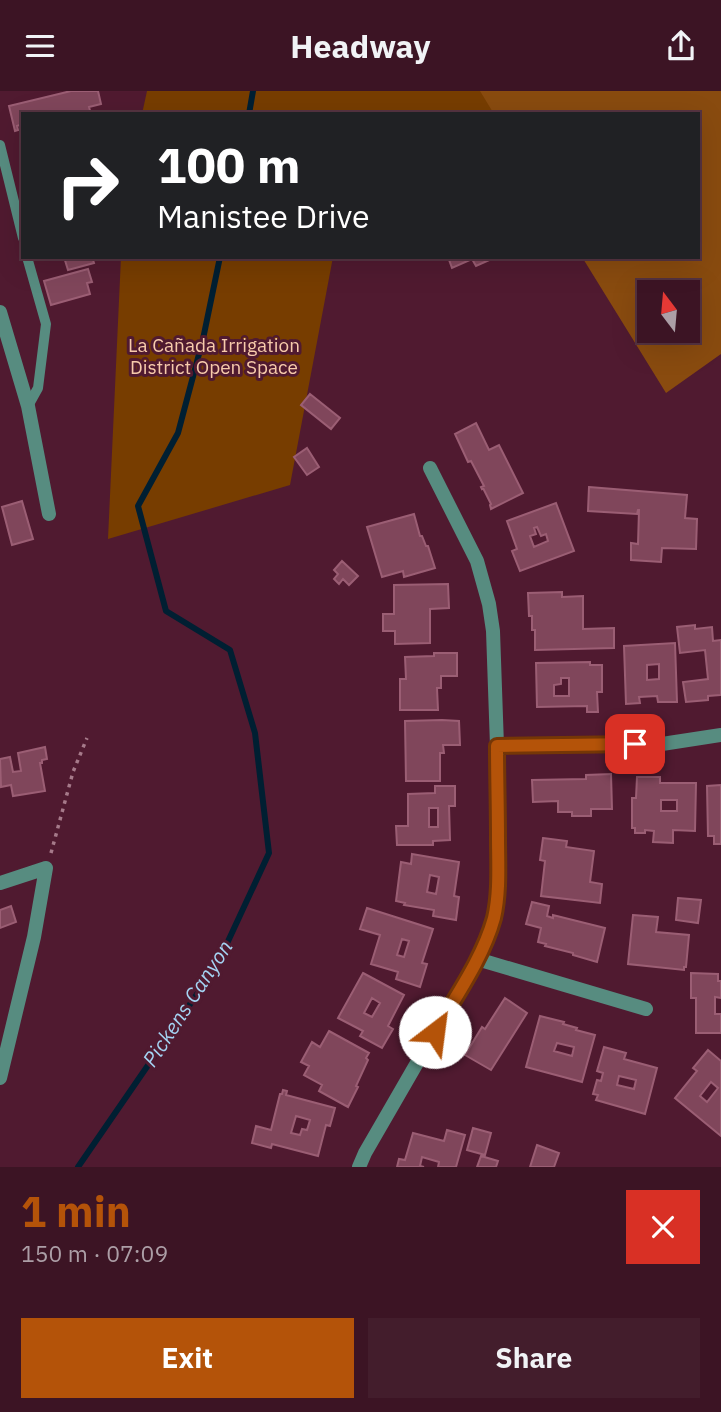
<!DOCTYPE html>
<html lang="en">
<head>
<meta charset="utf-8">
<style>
	body { margin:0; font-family:"IBM Plex Sans",sans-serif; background:#431d2c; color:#f1f3f6; height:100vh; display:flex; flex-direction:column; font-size:26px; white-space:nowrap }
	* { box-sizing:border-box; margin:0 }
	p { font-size:23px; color:#ac9ea6 }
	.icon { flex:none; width:38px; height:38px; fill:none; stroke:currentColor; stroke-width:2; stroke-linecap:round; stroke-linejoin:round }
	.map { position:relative; height:1076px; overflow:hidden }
	.drawer { display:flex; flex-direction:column; background:#3c1424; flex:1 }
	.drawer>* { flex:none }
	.banner { position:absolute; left:21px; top:21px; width:679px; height:147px; border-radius:0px; box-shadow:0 7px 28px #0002,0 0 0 2px #553341; background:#202124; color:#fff; overflow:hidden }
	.needle { width:46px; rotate:344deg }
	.controls { position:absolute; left:637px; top:189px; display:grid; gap:14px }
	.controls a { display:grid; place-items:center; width:63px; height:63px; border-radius:0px; background:#3c1424; box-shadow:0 7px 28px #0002,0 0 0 2px #553341; font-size:35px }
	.pin { position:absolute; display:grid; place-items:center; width:60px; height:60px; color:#fff; margin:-30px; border-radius:14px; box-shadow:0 4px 10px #0006 }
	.me { position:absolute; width:77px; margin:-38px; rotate:30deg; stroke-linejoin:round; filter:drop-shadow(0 0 5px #0008) }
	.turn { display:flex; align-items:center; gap:24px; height:147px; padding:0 21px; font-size:32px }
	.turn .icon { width:91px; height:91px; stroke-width:2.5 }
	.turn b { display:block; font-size:49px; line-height:60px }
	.round { display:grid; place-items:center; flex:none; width:74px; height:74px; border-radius:0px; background:#431d2c }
	.headline { display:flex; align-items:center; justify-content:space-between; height:119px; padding:0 21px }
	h1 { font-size:42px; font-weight:700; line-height:52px; color:#b45309 }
	.cta { display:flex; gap:14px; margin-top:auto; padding:14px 21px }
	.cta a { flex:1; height:80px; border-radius:0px; background:#b45309; color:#fff; font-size:28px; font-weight:700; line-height:80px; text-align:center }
	.cta a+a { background:#431d2c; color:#f1f3f6 }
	header { display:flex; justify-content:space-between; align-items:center; height:91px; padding:0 21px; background:#3c1424; font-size:32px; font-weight:700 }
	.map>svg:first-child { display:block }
	.green { fill:#773d00 }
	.forest { fill:#894b0f; fill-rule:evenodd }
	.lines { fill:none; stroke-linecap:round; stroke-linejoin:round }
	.stream { stroke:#001f32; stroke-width:6 }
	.building { fill:#80465b; stroke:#9b5e74; stroke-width:2; fill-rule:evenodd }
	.path { stroke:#a67a8a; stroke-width:3.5; stroke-dasharray:3.5 5; stroke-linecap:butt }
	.service { stroke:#578c80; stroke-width:10 }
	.minor { stroke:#578c80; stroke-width:14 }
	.route-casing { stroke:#753606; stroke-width:18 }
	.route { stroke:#b45309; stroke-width:12 }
	.labels { text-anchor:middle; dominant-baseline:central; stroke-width:6; stroke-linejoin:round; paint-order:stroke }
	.park-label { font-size:19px; fill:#f7cbab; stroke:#501a30 }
	.water-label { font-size:21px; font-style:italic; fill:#a4d3f2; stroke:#501a30 }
</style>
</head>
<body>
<header><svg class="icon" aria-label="menu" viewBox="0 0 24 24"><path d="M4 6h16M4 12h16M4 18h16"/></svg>Headway<svg class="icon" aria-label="share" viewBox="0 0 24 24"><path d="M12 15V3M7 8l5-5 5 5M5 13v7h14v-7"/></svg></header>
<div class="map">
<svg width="721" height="1076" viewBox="0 0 721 1076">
	<rect width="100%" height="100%" fill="#501a30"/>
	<path class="green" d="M147,0H601L607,23H142Z
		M121,166H333L290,394L108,448Z"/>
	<path class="forest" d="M480,0H721V263L666,302L582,166H698V23H494ZM649,201H688V240H649Z"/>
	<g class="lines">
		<path class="stream" d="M249,23L253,0
			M78,1076L217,874L269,762L255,642L230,559L166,520L138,415L178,342L203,248L220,166"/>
	</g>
	<path class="building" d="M71,0H98L101,13L89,16L91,23H23V33L17,35L18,39L15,40L9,15Z
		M64,166H92L94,172L68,179Z
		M448,166H496L476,175L472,168L452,177Z
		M88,178L92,191L87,192L90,203L51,214L44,190Z
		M310,303L340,327L331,338L301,314Z
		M476,332L489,359L499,354L523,402L491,418L490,414L491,413L483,397L482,398L481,396L484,395L471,370L468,371L455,343Z
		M307,357L319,376L307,384L294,366Z
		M589,396L687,404L685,427L697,428L696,458L662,457L661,471L631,469V452L638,453L639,419H638L637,423L588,420Z
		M22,410L33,448L12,454L2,416Z
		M556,412L574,460L520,480L512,460L517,458L507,430ZM537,436L541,445L546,443L548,450L534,456L530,445L536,443L534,437Z
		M414,423L420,445H422L426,455H428L435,477L404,486L403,480L382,486L367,436Z
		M342,470L358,485L349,494L343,488L339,493L334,488L338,483L334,479Z
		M448,493L449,517L430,518V552L395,553V540H383V523H394V494Z
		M562,501V506L583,505V538L614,537V557L535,559V539H532V525H529L528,502Z
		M695,534V538L712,536L713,550L721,549V604L708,605V609L686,611L683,591L708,588L705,559L680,562L677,536Z
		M675,552L677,611H658L657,605L639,606L640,612L626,613L624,555ZM659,573V588L647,589V574Z
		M434,562H457V585H441V597H437L438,619H400V588H406L405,566L434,565Z
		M590,571V574H602V601H597L598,621H587V615L537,616L536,572ZM561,587H569V605H554V594L561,593Z
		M442,629L459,630L460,654H443L444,662H440V690H406L405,630Z
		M45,656L47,668L42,669V672H40L45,700L13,705L11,694L1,696L0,668L10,666L13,681L21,680L18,662Z
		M611,683L612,718H591V725H572V721H558V710L533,711L532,689L586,688V684Z
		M637,686H660V692H696L695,740L673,739V752L653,751L654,740L645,739V742H635V737H632V707H636ZM661,709H677V720H661Z
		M721,694V753H714V745H708L707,695Z
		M435,695H455V715H449L450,749L433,750V754H397L396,735H408V703L435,702ZM429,717H438V736H429Z
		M543,747L567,750L566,756L594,760L590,791L602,793L600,812L541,805L545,770L540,769Z
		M412,763L459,771L454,805L459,806L456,829L433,825L434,819L404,814L405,812L396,810L401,771L411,773ZM430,784L439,786L436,803L427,801Z
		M678,807L701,809L698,832L676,829Z
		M532,811L549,815L547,825L553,827V824L605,837L597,871L573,864V862L545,855L546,853L538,851L541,837L526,833Z
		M11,815L16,831L0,837V819Z
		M367,817L433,838L422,872L427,873L420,896L396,888L398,881L371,873L380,844L360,838ZM402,848L409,850L404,866L397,864Z
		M633,824L658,826L656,841L689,844L686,876H684V879L628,873Z
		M363,882L404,904L388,935L393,938L382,957L360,945L363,940L338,927ZM372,907L380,912L372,926L364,922Z
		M691,882L718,883V890H721V907L715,906V923H721V942H696V907H691Z
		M505,907L527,922L491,979L465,964L482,936L485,938Z
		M540,925L564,931L563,933L577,937L576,939L595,944L582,991L526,976ZM557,952L574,956L572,965L554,960Z
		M329,940L369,962L366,967L368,969L356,995L358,996L348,1016L319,1000L322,994L304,984L309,975L301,971L312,951L320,956Z
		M604,956L626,962L624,968L657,977L645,1023L596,1009L598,1004L593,1003L597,989L601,990L603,982L597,980ZM619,985L636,989L634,998L617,994Z
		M708,959L721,970V1045L675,1007L697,980L693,977ZM711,991L718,997L707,1011L700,1005Z
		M283,999L287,1000L286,1004L335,1017L330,1035L326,1034L318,1065L272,1053L271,1057L252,1052L256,1035L271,1039L280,1003H282ZM296,1025L310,1029L307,1039L302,1038L300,1044L291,1042Z
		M473,1037L491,1042L485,1064L467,1059Z
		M447,1039L465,1044L456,1076H438L439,1071L422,1066L420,1075L424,1076H397L399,1068L405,1069L413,1042L444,1050Z
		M537,1054L559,1062L554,1076H530Z
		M481,1065L498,1070L496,1076H477Z"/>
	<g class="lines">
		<path class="path" d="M51,762L73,681L87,647"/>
		<path class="service" d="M0,54L23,147
			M27,166L46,233L38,297L28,315"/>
		<path class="minor" d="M0,221L28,315L49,423
			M497,655L662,653L721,644
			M0,792L46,777L34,846L0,987
			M477,868L646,918
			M359,1076L365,1062L477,868C486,849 493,831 497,810V655L493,540L489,513L477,470L430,377"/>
	</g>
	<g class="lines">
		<defs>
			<path id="route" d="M435,941C456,905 483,867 494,827C500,801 498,773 498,746C498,716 497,685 497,655L635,653"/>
		</defs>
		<use href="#route" class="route-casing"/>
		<use href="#route" class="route"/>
	</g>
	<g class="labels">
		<g class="park-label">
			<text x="214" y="254">La Cañada Irrigation<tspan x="214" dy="22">District Open Space</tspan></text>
		</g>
		<g class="water-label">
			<text transform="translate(187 912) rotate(-57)">Pickens Canyon</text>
		</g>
	</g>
</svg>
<div class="controls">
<a><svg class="needle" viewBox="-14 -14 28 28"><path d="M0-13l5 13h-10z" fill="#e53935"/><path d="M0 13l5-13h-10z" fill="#ac9ea6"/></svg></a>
</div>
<div class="pin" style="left:635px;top:653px;background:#d93025"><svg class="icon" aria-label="arrive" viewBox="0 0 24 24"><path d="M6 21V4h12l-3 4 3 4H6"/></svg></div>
<svg class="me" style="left:435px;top:941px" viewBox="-20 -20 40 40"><circle r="19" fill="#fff"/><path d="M0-13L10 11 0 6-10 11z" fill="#b45309"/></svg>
<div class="banner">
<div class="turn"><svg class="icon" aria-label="right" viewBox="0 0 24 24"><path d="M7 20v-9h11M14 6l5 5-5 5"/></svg><div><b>100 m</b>Manistee Drive</div></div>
</div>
</div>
<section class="drawer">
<div class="headline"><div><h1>1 min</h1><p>150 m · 07:09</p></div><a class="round" style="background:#d93025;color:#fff"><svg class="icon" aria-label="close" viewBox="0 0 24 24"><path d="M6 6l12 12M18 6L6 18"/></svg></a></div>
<div class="cta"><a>Exit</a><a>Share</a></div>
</section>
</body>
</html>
